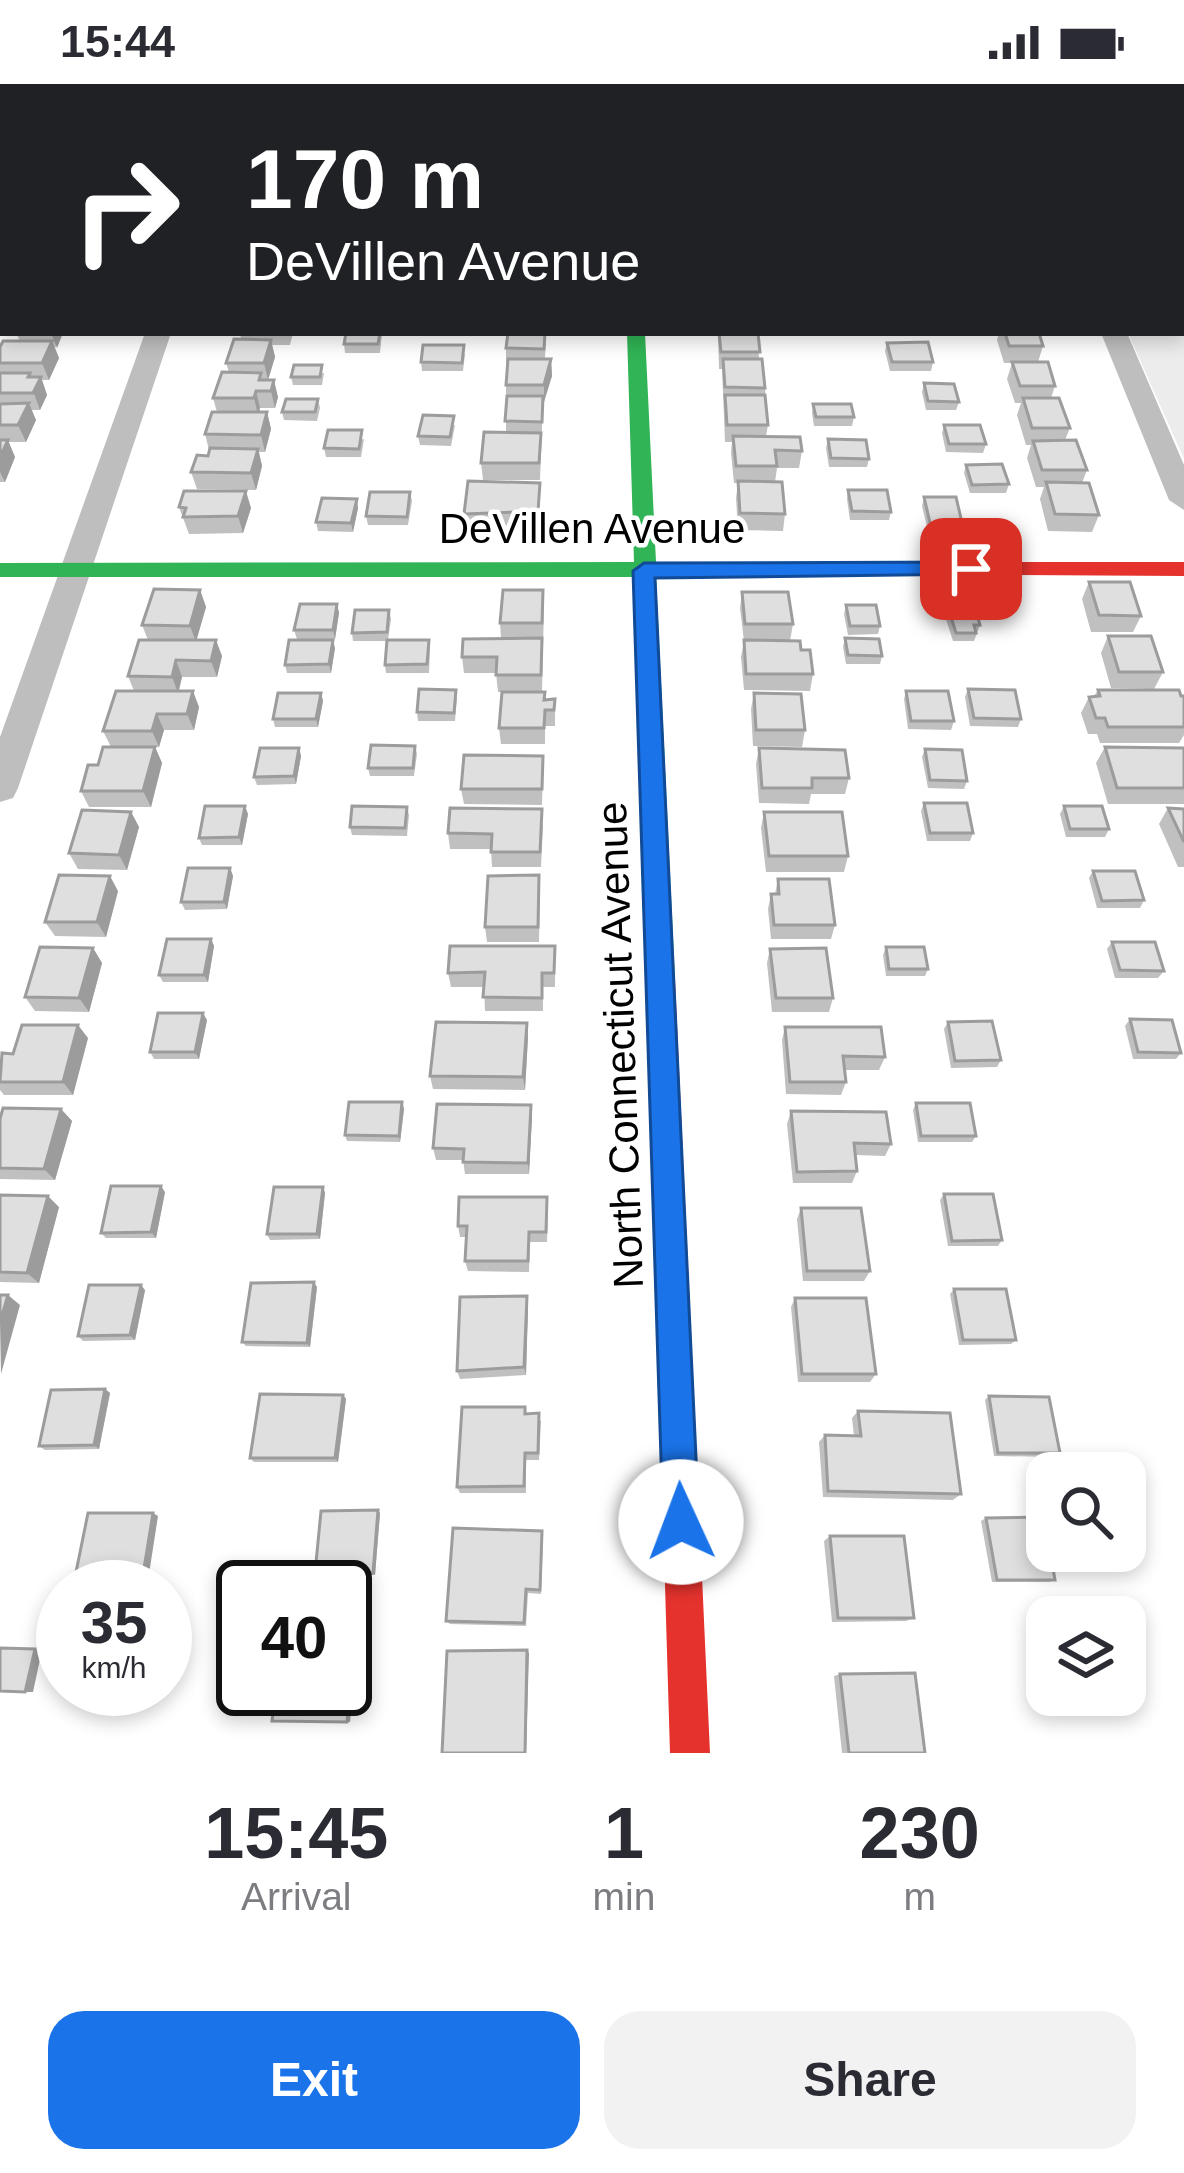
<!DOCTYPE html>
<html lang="en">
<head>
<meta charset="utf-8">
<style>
	body { margin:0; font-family:Helvetica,sans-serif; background:#f2f2f3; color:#2b2b33; height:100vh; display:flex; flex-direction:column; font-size:45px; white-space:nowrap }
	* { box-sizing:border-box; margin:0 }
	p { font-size:39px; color:#7c7c81 }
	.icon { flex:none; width:66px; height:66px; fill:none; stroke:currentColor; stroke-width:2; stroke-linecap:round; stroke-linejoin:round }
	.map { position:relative; height:1669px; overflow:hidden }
	.sheet { display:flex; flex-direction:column; background:#fff; flex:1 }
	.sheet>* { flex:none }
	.top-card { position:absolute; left:0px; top:0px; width:1185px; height:252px; box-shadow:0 6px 18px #0003; background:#202124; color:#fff; overflow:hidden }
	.tools { position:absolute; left:1026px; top:1368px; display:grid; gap:24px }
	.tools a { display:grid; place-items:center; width:120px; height:120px; border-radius:24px; background:#fff; box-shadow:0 6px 18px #0003; font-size:60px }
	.speed { position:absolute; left:36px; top:1476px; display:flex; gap:24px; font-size:60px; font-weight:700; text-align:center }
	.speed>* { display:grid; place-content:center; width:156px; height:156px; border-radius:50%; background:#fff; box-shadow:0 6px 18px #0003; line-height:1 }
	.speed small { font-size:30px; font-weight:400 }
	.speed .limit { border:6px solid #111; border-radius:18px; background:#fff; color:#111 }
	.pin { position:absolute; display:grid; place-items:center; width:102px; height:102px; color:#fff; margin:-51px; border-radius:24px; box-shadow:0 6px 18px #0006 }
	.me { position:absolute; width:132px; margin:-66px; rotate:358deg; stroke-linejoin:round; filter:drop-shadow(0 0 9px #0008) }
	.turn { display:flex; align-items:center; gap:42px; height:252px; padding:0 48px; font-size:54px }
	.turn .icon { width:156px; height:156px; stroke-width:2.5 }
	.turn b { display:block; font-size:84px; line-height:102px }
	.eta { display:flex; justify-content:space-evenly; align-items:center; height:204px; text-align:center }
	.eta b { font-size:72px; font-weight:700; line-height:84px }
	.primary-button { display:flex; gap:24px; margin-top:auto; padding:24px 48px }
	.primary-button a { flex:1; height:138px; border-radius:36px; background:#1a73e8; color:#fff; font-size:48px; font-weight:700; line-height:138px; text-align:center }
	.primary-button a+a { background:#f2f2f3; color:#2b2b33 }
	.status { display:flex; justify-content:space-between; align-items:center; height:84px; padding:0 60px; background:#fff; direction:ltr }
	.status svg { height:33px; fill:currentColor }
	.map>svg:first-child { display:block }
	.green { fill:#ececec }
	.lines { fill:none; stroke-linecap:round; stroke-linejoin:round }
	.street { fill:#bebebe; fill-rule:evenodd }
	.fast { fill:#30b455; fill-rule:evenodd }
	.jam { fill:#e5322d; fill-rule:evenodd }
	.wall { fill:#c0c0c0 }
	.shaded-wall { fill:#9c9c9c }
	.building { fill:#dfdfdf; stroke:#9c9c9c; stroke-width:3 }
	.route { fill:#1a73e8; stroke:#114b97; stroke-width:3 }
	.labels { text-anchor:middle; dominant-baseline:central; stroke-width:9; stroke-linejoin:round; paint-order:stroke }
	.street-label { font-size:42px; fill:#000; stroke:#fff }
</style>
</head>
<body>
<div class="status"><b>15:44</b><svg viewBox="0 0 49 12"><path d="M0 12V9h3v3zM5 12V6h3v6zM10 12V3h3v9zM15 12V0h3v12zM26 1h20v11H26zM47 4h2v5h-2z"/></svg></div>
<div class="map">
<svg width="1184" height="1669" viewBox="0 0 1184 1669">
	<rect width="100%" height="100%" fill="#fff"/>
	<path class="green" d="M1017,0H1184V375L1128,249H1182V3Z"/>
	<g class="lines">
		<path class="street" d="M233,0H255L232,3Z
			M616,0H638V3H616Z
			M997,0H1019L1021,3H999Z
			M145,249H171L18,704L13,714L0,718V653Z
			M1101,249H1127L1184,381V426L1169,416Z"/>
		<path class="fast" d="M627,249H645L656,478H816L827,485L816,492L656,493L675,896L671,904L661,908L651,904L647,896L634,493H0V479L634,478Z"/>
		<path class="jam" d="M816,478H1184V492L808,490L805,485Z
			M661,884L671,888L675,896L710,1669H670L647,896L651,888Z"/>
	</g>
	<path class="wall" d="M697,0H741V3H697Z
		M783,0H812L811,3H784Z
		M879,0H951L952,3H880Z
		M16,249H63L55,264L59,274L49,296H42L47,311L40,326H31L36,336L26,358H8L15,373L5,398H0V263L20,257Z
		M240,249H293L290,261H272L275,273L268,296L278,313L275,324H260L259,328H267L271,345L265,368H259L262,382L256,406L197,405L191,388L208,372L209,366L205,350L217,328L213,314L229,288L226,279L241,255Z
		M346,249H382L380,269H345L344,260Z
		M546,249L545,275H551L552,292L543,318L540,396H483L481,379L506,349V264Z
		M716,249H767L758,250L759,275L765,304L768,341L766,352L802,367L799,384H777L775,398L785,430L783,447L738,446L736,414L738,399H734L731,369L732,358H725L722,285H719L718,250Z
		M999,249H1039L1043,262L1038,278L1055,302L1051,314L1070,344L1065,356L1087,386L1082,399L1099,431L1092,448L1048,447L1040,415L1044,403H1036L1027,374L1031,361H1026L1017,331L1021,319H1015L1007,295L1012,279H1004L997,256Z
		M887,259L933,278L931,287H890L885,267Z
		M465,270L463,287H422L421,278Z
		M324,289L322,301H293L291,293Z
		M924,299L959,318L956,326H926L922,308Z
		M318,315L320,324L317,337L284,336L282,328Z
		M813,320L854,333L852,342H814L812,329Z
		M455,341L451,362L420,361L418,352Z
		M944,341L986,360L983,369L946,368L942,349Z
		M364,355L361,373H326L324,364Z
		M828,355L869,375L867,383H829L826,364Z
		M966,381L1009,400L1006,409H970L964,389Z
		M848,406L891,428L889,436H850L847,415Z
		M410,408L412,417L408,441H368L366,432Z
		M924,413L963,443L960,451H929L922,422Z
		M540,416L539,444L466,447L464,430Z
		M179,423L251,424L243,449L189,450Z
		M358,424L353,448L318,447L316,438Z
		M1089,498L1141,532L1133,548H1091L1082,515Z
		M200,506L206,523L196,556L222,572L217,593H182L179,607L199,623L194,646H164L159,663H155L162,679L151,723H89L81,707L111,663L103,647L134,607L128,592L148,556L142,541Z
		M742,508L793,540L790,557L801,566L813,590L810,607L744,606L741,573L744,557L740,524Z
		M945,514L980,541L974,557H953L942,523Z
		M337,520L339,529L335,555H297L294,546Z
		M846,521L880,542L878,550L848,551L844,530Z
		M544,523L542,607L545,616L555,615V642H545V660H501L499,644L502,608H498L496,589H464L462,573L501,554L500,539Z
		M389,526L391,535L388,556L430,564L429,589H386L385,581L387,557H353L352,549Z
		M1108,552L1163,588L1154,605L1111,604L1101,569Z
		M845,554L882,572L880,580H846L843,563Z
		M335,564L331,589H287L285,581Z
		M968,605L1021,635L1018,643L970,642L965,613Z
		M1098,606L1184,612V651L1179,659H1100L1097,650H1088L1081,629L1089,613L1094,612Z
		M906,607L954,637L951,646L908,645L904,615Z
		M321,609L323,617L318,643H275L273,635Z
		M754,609L805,646L802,663L753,662L751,625Z
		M457,614L455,637H418L417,628Z
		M415,662L417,670L414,692H370L368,684Z
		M1105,663L1184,664V720H1108L1096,679Z
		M299,664L301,672L296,700L257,701L254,693Z
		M759,664L849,694L845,710H811L809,720L759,719L756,680Z
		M925,665L967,697L964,705L928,704L922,673Z
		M543,688L542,721L464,720L461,705Z
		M924,719L973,749L970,757H927L921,727Z
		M1064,722L1109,745L1105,753H1066L1060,730Z
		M407,723L409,731L407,752L352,751L350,743Z
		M1168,724L1184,725V783H1178L1159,740Z
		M131,728L139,743L127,786L78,785L69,769Z
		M764,728L848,772L844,788H766L761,744Z
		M248,730L242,761H202L199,754Z
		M543,741L541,783H492L491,765H450L448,749Z
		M230,784L233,792L227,825L185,826L181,818Z
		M1093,787L1144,816L1140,824H1097L1089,794Z
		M778,795L835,841L831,855H771L768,825L771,810H775Z
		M118,807L106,853L55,852L45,838Z
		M540,807L539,858H487L485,843Z
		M211,855L214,862L208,898H163L159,891Z
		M1112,858L1164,887L1158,894H1115L1107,865Z
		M555,862V903H543V927H485L484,903H451L448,889Z
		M886,863L928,885L925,892H886L883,871Z
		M93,864L102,879L89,928L35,927L25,913Z
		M770,865L833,914L829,928H772L767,879Z
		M1130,935L1181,969L1176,975H1133L1125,942Z
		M207,936L199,975H154L150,968Z
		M948,938L1001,976L997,983L951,984L944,945Z
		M785,943L885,973L879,986H844L846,998L841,1011L786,1010L782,956Z
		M528,953L525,1006L433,1005L430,992Z
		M88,954L73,1011H4L0,1006V975L13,970Z
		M402,1018L404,1025L400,1058L347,1057L345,1051Z
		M916,1019L976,1052L972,1058H918L913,1026Z
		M531,1021L529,1090H465L463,1076H436L433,1064Z
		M61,1025L72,1037L55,1096L0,1095V1035Z
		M791,1027L891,1060L885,1072L856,1071L857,1087L852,1099H793L787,1040Z
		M323,1103L325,1109L320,1155L270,1156L267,1150Z
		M165,1108L156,1154H106L101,1149Z
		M944,1110L1002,1156L998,1162H948L940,1116Z
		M0,1111L59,1123L39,1199L0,1198Z
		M548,1124L547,1158H530L529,1188L468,1187L465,1177L467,1153H460L458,1142Z
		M801,1124L870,1187L864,1197H803L797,1135Z
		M317,1203L310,1263L246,1262L242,1258Z
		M954,1205L1016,1256L1011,1260L959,1261L950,1210Z
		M145,1206L135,1256L83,1257L78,1252Z
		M527,1212L528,1222L526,1291L460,1295L457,1287Z
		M795,1214L876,1290L870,1298H798L791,1223Z
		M105,1305L110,1309L99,1365L45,1366L39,1362Z
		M343,1311L346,1315L338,1378H254L250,1374Z
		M989,1312L1060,1369L1054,1373L994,1372L985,1316Z
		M858,1327L961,1410L953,1416L823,1413L819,1358L825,1351L854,1352L852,1334Z
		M526,1330L541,1337L539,1376H526V1409H460L457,1403Z
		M380,1429L375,1491H318L315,1489Z
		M986,1434L1055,1496L1049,1498H992L981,1437Z
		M543,1452L541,1510L528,1509L526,1542L450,1540L446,1537Z
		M830,1452L914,1534L906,1537L832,1538L824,1457Z
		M840,1590L925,1669H842L834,1592Z"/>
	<path class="shaded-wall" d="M51,249H63L57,264Z
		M271,256L275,273L268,296L264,279Z
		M52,257L59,274L49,296L42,279Z
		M551,275L552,292L544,318V301Z
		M30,289L36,303L41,293L47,311L40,326L28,293Z
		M274,296L278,313L275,324L271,307Z
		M256,307L260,324L258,331L254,314Z
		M29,319L36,336L26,358L18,341Z
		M267,328L271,345L265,368L261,351Z
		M8,356L15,373L5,398L0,388V373Z
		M258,365L262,382L256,406L251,389Z
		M246,407L251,424L243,449L238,432Z
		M357,415L358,424L353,448L351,439Z
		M200,506L206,523L196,558L190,542Z
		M337,520L339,529L335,555L333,546Z
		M216,556L222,572L217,593L211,577Z
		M333,556L335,564L331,589L329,580Z
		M176,576L182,593L178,609L172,593Z
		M193,607L199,623L194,646L187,630Z
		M321,609L323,617L318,643L316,635Z
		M157,630L164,646L159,663L152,647Z
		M155,663L162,679L151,723L143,707Z
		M299,664L301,672L296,700L294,692Z
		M245,722L248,730L242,761L239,753Z
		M131,728L139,743L127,786L119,771Z
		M230,784L233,792L227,825L224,818Z
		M110,792L118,807L106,853L97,838Z
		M211,855L214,862L208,898L204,891Z
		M93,864L102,879L89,928L79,914Z
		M203,929L207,936L199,975L195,968Z
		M527,939L528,953L525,1006L523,993Z
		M78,941L88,954L73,1011L63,998Z
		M402,1018L404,1025L400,1058L399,1052Z
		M531,1021L532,1034L529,1090L528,1079Z
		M61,1025L72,1037L55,1096L44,1085Z
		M161,1102L165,1108L156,1154L151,1148Z
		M323,1103L325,1109L320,1155L317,1150Z
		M48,1112L59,1123L39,1199L27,1189Z
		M314,1198L317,1203L310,1263L307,1259Z
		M141,1201L145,1206L135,1256L130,1251Z
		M8,1211L20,1221L1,1290L0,1238Z
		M527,1212L528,1222L526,1291L524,1283Z
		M105,1305L110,1309L99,1365L94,1361Z
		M343,1311L346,1315L338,1378L335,1374Z
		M378,1426L380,1429L375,1491L373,1489Z
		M153,1429L158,1432L147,1503H141Z
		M355,1558L358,1560L350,1638H347Z
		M35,1565L42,1566L33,1608H25Z
		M527,1566L529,1569L526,1669H525Z"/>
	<path class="building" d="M113,0H164L163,3H112Z
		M303,0H336L335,3H302Z
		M526,0H555V3H526Z
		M825,0H852L853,3H826Z
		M919,0H951L952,3H920Z
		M346,249H380L378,260H344Z
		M508,249H545L544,265L506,264Z
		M719,249H758L760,268H721Z
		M1005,249H1039L1043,262H1009Z
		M234,255L271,256L264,279H226Z
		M3,257H52L42,279H0V263Z
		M928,258L933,278H892L887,259Z
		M423,261H464L462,279L421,278Z
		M508,275H551L544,301H506Z
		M723,275H762L765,304L725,303Z
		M1012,278H1048L1055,302H1020Z
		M294,281H322L320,293H291Z
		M222,288L261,289L259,296H274L271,307H256L254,314H213Z
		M0,289H30L28,293H41L33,309H0Z
		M924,299L954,300L959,318L928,317Z
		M725,311H765L768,341H727Z
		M507,312H543L542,338L505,337Z
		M1023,314H1059L1070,344H1032Z
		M286,315H318L315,328H282Z
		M29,319L18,341H0V320Z
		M813,320H851L854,333H816Z
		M212,328H267L261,351L205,350Z
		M423,331L454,332L450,353L418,352Z
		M944,341H980L986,360H949Z
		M328,346H362L359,365L324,364Z
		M484,348L541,349L539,379H481Z
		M733,352L800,353L802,367L775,366L777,382H736Z
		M828,355L866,356L869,375L831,374Z
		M0,356H8L0,373Z
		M1076,356L1087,386H1042L1033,357Z
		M210,364L258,365L251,389L191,388L197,371L208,372Z
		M1002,380L1009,400L972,401L966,381Z
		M468,397L540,399L538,427L464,430Z
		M738,397L782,398L785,430L740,429Z
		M1046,398L1089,399L1099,431L1055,430Z
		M848,406H887L891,428L852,427Z
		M184,407H246L238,432L183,433L186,424L179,423Z
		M370,408H410L407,433L366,432Z
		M924,413H956L963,443H931Z
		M322,414L357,415L351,439L316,438Z
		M1089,498H1130L1141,532L1099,531Z
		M154,505L200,506L190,542L142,541Z
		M503,506H543L542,539H500Z
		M742,508H788L793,540H745Z
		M945,514H972L980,541H974L976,549H956Z
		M300,520H337L333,546H294Z
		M846,521H876L880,542H850Z
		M355,526H389L387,548L352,549Z
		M1108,552H1151L1163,588H1119Z
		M542,554L541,591H496L497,573H462L463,555Z
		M845,554L879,555L882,572L848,571Z
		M139,556H216L211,577L176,576L172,593L128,592Z
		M289,556H333L329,580L285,581Z
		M387,556H429L427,580L385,581Z
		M744,556L800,557L801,566H810L813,590H746Z
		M419,605L456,606L454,629L417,628Z
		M968,605L1015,606L1021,635L974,634Z
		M1098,606H1179L1181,612H1184V643H1108L1105,634H1096L1089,613L1100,612Z
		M116,607H193L187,630H157L152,647H103Z
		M906,607H948L954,637H911Z
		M502,608H545L544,616L555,615L554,626H545L544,644H499Z
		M278,609H321L316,635H273Z
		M754,609L801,610L805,646H756Z
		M371,661L415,662L413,684H368Z
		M103,663H155L143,707H81L88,681H98Z
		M1105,663L1184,664V704H1117Z
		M260,664H299L294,692L254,693Z
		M759,664L845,666L849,694H812V704H762Z
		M925,665L962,666L967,697L930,696Z
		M464,671L543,672L542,705H461Z
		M924,719H967L973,749H930Z
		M205,722H245L239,753L199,754Z
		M352,722L407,723L405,744L350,743Z
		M1064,722H1102L1109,745H1070Z
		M450,724L542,725L540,768H491L492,750L448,749Z
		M1168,724L1184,725V758Z
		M82,726L131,728L119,771L69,769Z
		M764,728H842L848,772H769Z
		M188,784H230L224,818H181Z
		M1093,787H1135L1144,816L1102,817Z
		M59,791L110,792L97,838H45Z
		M539,791L538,843H485L488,792Z
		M778,795H829L835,841H774L771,810H779Z
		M167,855H211L204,891H159Z
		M1112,858H1155L1164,887L1120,886Z
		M450,862H555L554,889H542V914L483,913L485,888L448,889Z
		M40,863L93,864L79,914L25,913Z
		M886,863H924L928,885H889Z
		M826,864L833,914H776L770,865Z
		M158,929H203L195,968H150Z
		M1130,935L1172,936L1181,969L1138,968Z
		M992,937L1001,976L955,977L948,938Z
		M436,938L527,939L523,993L430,992Z
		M22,941H78L63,998H0L2,969L13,970Z
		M785,943H881L885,973L843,972L846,998H790Z
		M349,1018H402L399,1052L345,1051Z
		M916,1019H970L976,1052H921Z
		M437,1020L531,1021L528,1079L463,1078L464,1065L433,1064Z
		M3,1024L61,1025L44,1085L0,1084V1035Z
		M791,1027L886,1028L891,1060L854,1059L857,1087L797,1088Z
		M111,1102H161L151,1148L101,1149Z
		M274,1103H323L317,1150H267Z
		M944,1110H993L1002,1156L952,1157Z
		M0,1111L48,1112L27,1189L0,1188Z
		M459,1113H547L546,1148H529L528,1177H465L467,1142H458Z
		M801,1124H861L870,1187H807Z
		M314,1198L307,1259L242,1258L251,1199Z
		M89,1201H141L130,1251L78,1252Z
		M954,1205H1006L1016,1256H963Z
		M0,1211H8L0,1238Z
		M527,1212L524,1283L457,1287L460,1213Z
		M795,1214H866L876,1290H802Z
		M105,1305L94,1361L39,1362L51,1306Z
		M260,1310L343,1311L335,1374H250Z
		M989,1312L1049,1313L1060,1369H998Z
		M462,1323H525V1330L539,1329L538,1369H525L524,1402L457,1403Z
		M858,1327L950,1329L961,1410L828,1407L825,1351L861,1352Z
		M378,1426L373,1489H315L321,1427Z
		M88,1429H153L141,1503H73Z
		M1043,1433L1047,1454V1467H1050L1055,1496H997L986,1434Z
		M453,1444L542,1447L540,1506L526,1505L524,1539L446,1537Z
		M830,1452H904L914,1534H838Z
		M345,1558H355L347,1638L272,1637L276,1605H345Z
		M0,1564L35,1565L25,1608L0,1607Z
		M527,1566L525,1669H442L447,1567Z
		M915,1589L925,1669H849L840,1590Z"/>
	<path class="route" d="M971,478L982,485L979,490L655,494L699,1438L694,1450L681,1456L668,1450L663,1438L633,487L644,479Z"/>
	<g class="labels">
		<g class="street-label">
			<text x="592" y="444">DeVillen Avenue</text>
			<text transform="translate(620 961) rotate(-92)">North Connecticut Avenue</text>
		</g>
	</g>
</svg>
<div class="tools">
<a><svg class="icon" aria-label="search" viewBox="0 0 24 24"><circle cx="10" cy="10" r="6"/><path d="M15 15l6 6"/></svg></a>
<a><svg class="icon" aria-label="layers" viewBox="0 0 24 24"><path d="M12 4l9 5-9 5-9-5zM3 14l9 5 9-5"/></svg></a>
</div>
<div class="speed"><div>35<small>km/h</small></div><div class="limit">40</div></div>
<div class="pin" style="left:971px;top:485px;background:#d93025"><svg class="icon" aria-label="arrive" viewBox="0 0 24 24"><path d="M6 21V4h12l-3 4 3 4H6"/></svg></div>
<svg class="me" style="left:681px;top:1438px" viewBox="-20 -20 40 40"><circle r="19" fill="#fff"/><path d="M0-13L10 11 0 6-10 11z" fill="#1a73e8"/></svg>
<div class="top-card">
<div class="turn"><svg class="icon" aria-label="right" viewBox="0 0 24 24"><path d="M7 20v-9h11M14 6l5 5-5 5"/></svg><div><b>170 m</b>DeVillen Avenue</div></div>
</div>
</div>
<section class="sheet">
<div class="eta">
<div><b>15:45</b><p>Arrival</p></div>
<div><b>1</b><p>min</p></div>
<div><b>230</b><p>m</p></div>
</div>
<div class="primary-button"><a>Exit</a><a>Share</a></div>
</section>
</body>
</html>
